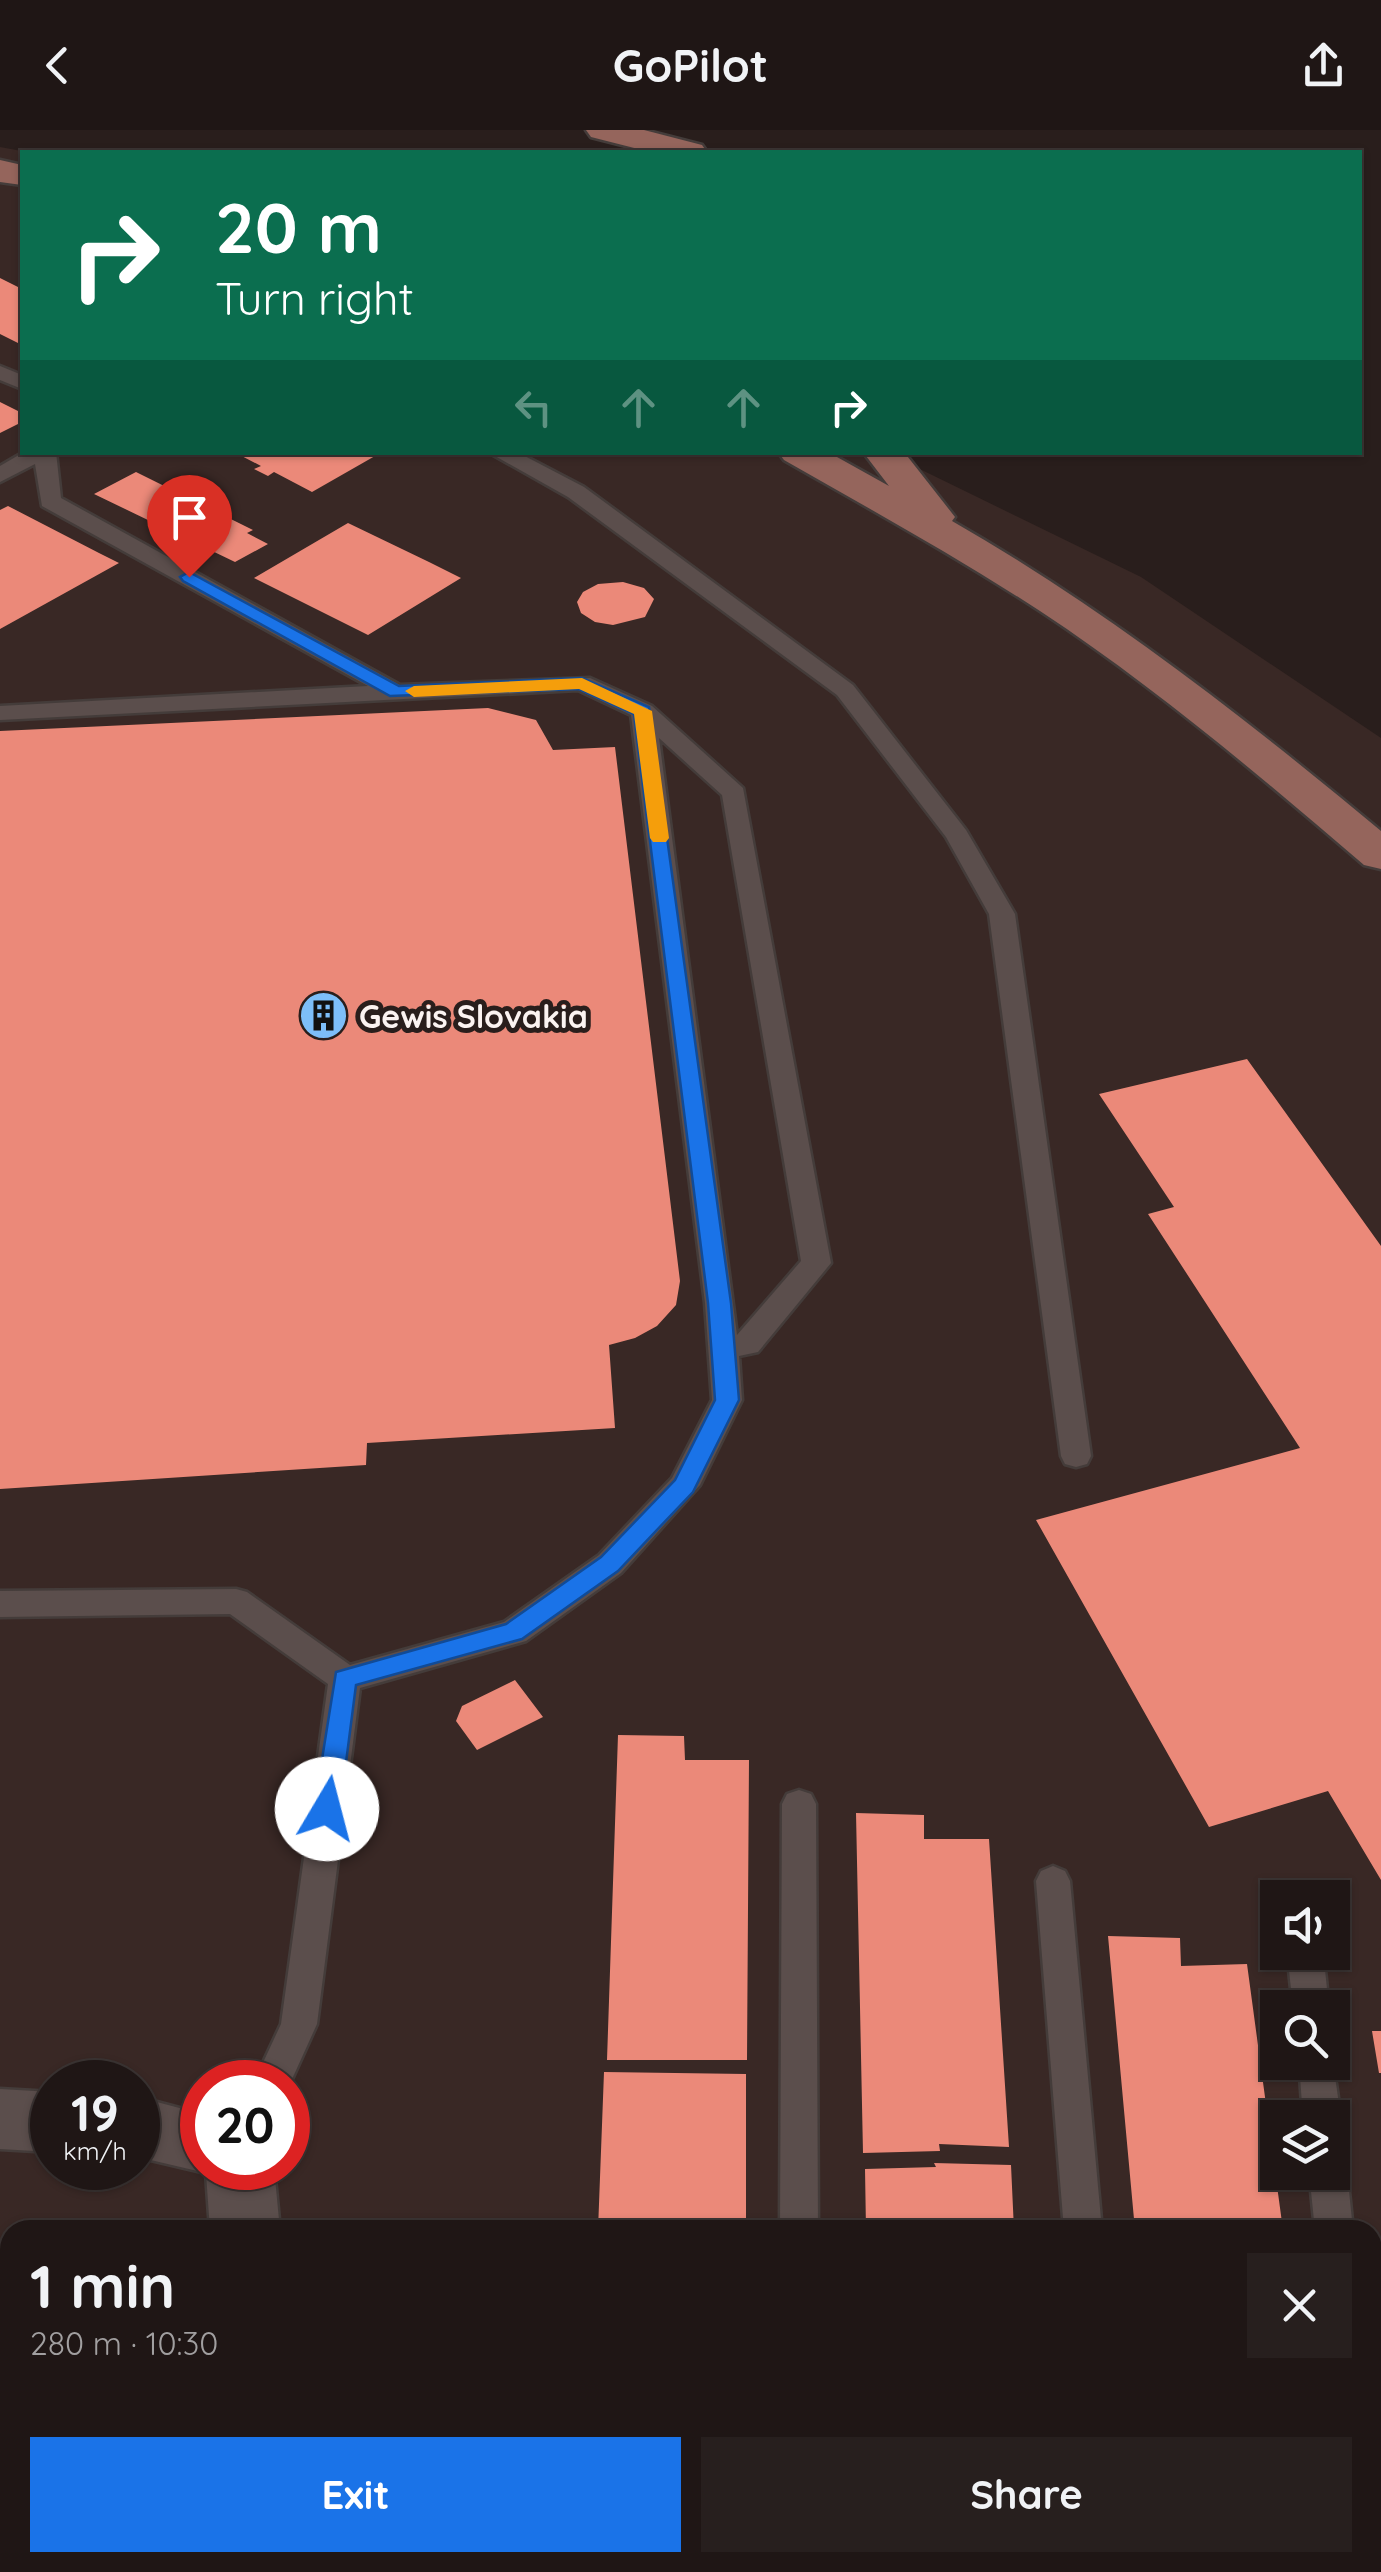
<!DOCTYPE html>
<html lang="en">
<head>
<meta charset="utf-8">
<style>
	body { margin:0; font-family:Quicksand,sans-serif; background:#271f1e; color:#f1f3f6; height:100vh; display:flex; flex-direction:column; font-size:38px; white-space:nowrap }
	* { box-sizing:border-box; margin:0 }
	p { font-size:32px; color:#a19fa0 }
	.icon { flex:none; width:55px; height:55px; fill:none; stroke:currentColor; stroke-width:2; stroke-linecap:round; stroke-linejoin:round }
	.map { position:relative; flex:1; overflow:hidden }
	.details { position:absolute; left:0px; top:2090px; width:1382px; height:352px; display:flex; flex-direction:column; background:#1f1615; border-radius:30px 30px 0 0; box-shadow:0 2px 8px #0004,0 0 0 2px #3c3534 }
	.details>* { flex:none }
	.guide { position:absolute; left:20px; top:20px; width:1342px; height:305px; border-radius:0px; box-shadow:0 2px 8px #0004,0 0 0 2px #3c3534; background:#0b6e4f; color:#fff; overflow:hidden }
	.controls { position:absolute; left:1260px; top:1750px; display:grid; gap:20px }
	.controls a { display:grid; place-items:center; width:90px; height:90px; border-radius:0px; background:#1f1615; box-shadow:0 2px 8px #0004,0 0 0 2px #3c3534; font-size:50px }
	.speed { position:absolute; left:30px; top:1930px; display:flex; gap:20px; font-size:50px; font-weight:700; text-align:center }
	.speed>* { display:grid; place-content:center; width:130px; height:130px; border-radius:50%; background:#1f1615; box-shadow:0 2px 8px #0004,0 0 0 2px #3c3534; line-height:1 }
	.speed small { font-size:25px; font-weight:400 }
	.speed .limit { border:15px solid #d22; background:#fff; color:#111 }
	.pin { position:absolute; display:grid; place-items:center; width:85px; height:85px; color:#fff; margin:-102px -42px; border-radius:50% 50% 50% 0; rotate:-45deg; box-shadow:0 0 10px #0007 }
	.pin .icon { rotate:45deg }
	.me { position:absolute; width:110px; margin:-55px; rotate:8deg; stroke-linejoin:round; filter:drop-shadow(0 0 8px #0008) }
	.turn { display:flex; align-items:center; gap:35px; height:210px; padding:0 30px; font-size:45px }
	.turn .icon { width:130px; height:130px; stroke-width:2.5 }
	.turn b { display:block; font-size:70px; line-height:85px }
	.lanes { display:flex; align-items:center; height:95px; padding:0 30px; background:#0003; justify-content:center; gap:50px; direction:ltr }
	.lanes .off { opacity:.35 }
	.round { display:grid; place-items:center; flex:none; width:105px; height:105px; border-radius:0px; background:#271f1e }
	.headline { display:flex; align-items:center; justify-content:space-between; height:170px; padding:0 30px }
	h1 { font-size:60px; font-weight:800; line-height:75px }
	.button { display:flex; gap:20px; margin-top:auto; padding:20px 30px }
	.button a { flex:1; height:115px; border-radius:0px; background:#1a73e8; color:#fff; font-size:40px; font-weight:800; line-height:115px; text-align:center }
	.button a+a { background:#271f1e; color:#f1f3f6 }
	header { display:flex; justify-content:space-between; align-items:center; height:130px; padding:0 30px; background:#1f1615; font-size:45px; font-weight:800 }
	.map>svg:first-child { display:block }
	.built { fill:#392825; fill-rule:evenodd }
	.building { fill:#eb8979 }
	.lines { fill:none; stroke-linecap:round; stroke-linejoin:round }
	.service-casing { stroke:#443c3a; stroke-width:5 }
	.minor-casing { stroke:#443c3a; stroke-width:5 }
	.primary-casing { stroke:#443c3a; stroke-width:5 }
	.service { fill:#5b4e4c; fill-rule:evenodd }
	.minor { fill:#5b4e4c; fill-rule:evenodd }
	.primary { fill:#95655c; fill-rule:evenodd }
	.route { fill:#1a73e8; stroke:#114b97; stroke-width:2.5 }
	.slow { fill:#f59e0b }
	.labels { text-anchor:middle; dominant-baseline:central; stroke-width:10; stroke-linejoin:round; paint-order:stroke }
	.poi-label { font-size:32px; font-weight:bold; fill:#fbf3f1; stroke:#291e1c; text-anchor:start }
</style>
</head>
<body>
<header><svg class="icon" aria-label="back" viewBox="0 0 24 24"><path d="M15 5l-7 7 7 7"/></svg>GoPilot<svg class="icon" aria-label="share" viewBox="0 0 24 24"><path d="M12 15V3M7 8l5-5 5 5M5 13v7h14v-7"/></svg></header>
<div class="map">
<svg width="1381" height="2442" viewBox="0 0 1381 2442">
	<rect width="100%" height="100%" fill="#291e1c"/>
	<path class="built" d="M0,17L27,22H22V322L887,323L1141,447L1381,608V2442H0ZM1278,1768H1332V1822H1278ZM1278,1878H1332V1932H1278ZM52,1952H138V2038H52ZM202,1952H288V2038H202ZM1278,1988H1332V2042H1278ZM10,2100H1372V2432H10Z"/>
	<path class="building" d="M0,148L22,159V215L0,204Z
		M0,272L22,283V292L0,303Z
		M234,322H382L312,362L274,342L268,346L254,339L261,336Z
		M136,342L253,400L247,403L268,414L235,432L94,364Z
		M8,376L99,423L119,433L0,499V380Z
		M348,393L429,432L461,448L368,505L254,448Z
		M623,452L644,458L654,469L645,487L613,495L595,492L581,483L577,472L583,462L598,454Z
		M488,578L536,590L553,620L615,617L680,1151L676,1175L657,1196L635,1208L609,1215L615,1298L367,1313L366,1335L0,1359V601Z
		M1247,929L1381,1116V1750L1328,1661L1209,1697L1036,1390L1300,1318L1148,1084L1174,1077L1099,964Z
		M515,1550L543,1587L477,1620L456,1591L462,1576Z
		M618,1605L684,1606L685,1630H749L747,1930H607Z
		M856,1683L924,1685V1709H989L1009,2017L939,2014L940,2021L863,2023Z
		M1108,1806L1180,1808L1181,1836L1247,1834L1283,2100H1135Z
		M1372,1901H1381V1943H1379Z
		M604,1942L746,1944V2100H598Z
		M934,2033L1011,2035L1014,2100H866L865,2039L936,2037Z
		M1164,2432H1322L1324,2442H1165Z"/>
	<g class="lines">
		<defs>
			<path id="service" d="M0,236L22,245V259L0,250Z
				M24,322H56L61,368L400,555L590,548L652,576L743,658L831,1133L758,1222L739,1226L742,1270L700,1355L621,1443L526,1511L360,1558L317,1894L288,1958V1952H254L281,1894L328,1554L230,1484L0,1487V1461L236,1459L247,1462L350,1535L504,1492L599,1425L672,1348L712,1270L705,1173L631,585L578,560L0,590V576L368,556L42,376L35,334L0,352V336ZM659,608L722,665L801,1131L737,1205Z
				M488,322H517L584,357L853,555L966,700L1015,784L1091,1326L1087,1334L1076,1337L1065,1334L1061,1326L989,784L946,707L837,565L568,367Z
				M799,1660L811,1664L816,1674L818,2100H780L782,1674L787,1664Z
				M1053,1736L1065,1741L1070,1751L1102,2100H1064L1036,1751L1041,1741Z
				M1307,1825L1320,1829L1325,1840L1329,1878H1293L1289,1840L1294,1829Z
				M1332,1926L1341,1988L1332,2001V1988H1303L1299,1932H1332Z
				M1332,2027L1341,2030L1347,2042L1353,2100H1315L1309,2042H1332Z
				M1372,2413L1381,2417V2442H1349V2432H1372Z
				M751,2432H832L836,2442H747Z
				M1091,2432H1133V2442H1091Z"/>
			<path id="minor" d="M0,1959L52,1962V2022L0,2019Z
				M138,1967L202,1984V2038H274L280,2100H210L206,2043L138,2027Z
				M205,2432H281L280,2442H204Z"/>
			<path id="primary" d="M586,0H644L702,15L707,22H650L591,7Z
				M0,30L22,35V55L0,52Z
				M778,322H828L889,356L863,322H904L955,387L952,391C1106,479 1245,588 1381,701V739L1364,735C1260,646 1155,557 1040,481C957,427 870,379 784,330Z"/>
		</defs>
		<use href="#service" class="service-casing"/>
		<use href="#minor" class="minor-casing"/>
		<use href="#primary" class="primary-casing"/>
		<use href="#service" class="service"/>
		<use href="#minor" class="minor"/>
		<use href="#primary" class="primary"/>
	</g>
	<path class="route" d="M189,442L399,556L582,548L649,577L731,1173L739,1270L693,1362L618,1441L522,1509L356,1555L340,1679L336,1687L327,1690L318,1687L314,1679L336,1542L506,1494L601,1427L675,1350L715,1270L708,1173L634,584L579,559L390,566L183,451L180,447Z"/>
	<path class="slow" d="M582,548L652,581L669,708L666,712H653L650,708L634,584L579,559L414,567L405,561L414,556Z"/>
	<defs>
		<symbol id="building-disc" viewBox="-11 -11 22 22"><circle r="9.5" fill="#7dbef9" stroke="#291e1c"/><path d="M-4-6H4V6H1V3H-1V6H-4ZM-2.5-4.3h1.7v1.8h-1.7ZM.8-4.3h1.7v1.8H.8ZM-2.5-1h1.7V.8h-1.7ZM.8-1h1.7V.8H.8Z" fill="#111"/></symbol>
	</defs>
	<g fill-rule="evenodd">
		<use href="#building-disc" x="296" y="858" width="55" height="55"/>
	</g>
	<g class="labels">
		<g class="poi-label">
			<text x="359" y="886">Gewis Slovakia</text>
		</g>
	</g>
</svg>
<div class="controls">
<a><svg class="icon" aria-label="sound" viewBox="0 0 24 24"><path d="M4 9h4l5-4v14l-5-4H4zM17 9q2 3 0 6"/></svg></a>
<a><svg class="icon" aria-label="search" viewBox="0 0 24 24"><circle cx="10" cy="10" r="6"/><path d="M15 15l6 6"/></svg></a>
<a><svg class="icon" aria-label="layers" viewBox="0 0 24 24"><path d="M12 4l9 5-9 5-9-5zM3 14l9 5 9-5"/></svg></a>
</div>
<div class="speed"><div>19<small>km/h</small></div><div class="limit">20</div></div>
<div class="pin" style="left:189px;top:447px;background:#d93025"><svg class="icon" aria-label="arrive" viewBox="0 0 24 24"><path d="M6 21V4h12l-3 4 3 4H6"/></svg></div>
<svg class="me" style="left:327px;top:1679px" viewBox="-20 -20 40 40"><circle r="19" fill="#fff"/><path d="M0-13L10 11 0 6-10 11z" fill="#1a73e8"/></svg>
<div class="guide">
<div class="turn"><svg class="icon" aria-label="right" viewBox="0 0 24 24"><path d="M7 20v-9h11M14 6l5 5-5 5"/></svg><div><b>20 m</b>Turn right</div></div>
<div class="lanes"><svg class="icon off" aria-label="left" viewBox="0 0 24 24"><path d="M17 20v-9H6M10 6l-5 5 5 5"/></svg><svg class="icon off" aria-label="ahead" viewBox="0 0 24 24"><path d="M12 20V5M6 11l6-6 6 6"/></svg><svg class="icon off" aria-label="ahead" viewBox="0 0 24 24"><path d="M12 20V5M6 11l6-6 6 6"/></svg><svg class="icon" aria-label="right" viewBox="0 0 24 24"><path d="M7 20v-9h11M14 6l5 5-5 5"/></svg></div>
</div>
<section class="details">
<div class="headline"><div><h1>1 min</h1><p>280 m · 10:30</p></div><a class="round"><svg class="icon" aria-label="close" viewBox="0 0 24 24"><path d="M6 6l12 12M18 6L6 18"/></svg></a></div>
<div class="button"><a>Exit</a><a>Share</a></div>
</section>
</div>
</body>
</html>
